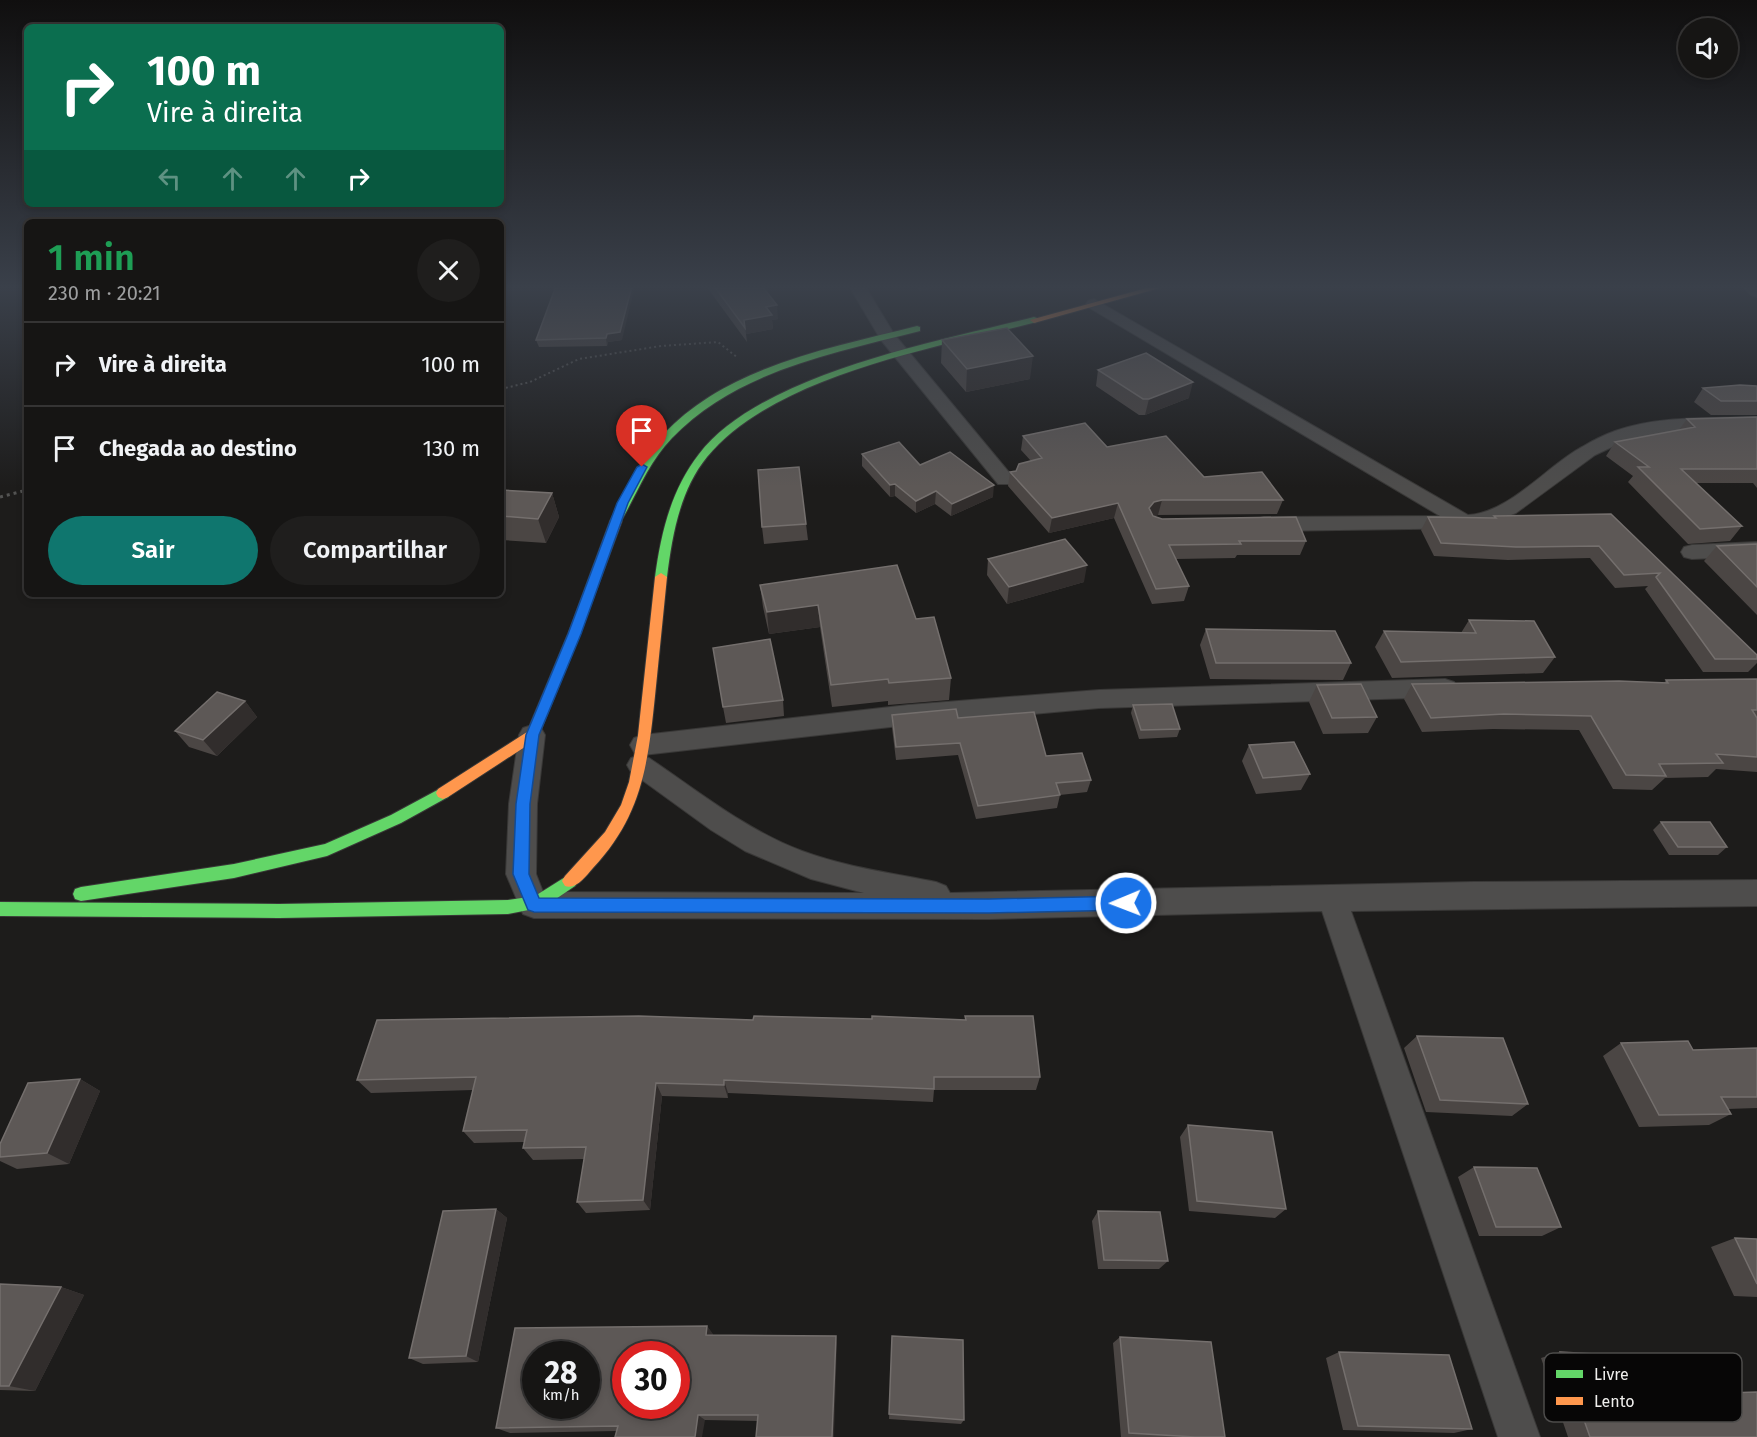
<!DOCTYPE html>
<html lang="pt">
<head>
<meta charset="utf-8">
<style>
	body { margin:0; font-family:"Fira Sans",sans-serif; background:#1f1e1d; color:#f1f3f6; height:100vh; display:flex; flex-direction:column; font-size:22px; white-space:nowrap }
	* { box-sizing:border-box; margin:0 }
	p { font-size:20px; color:#9e9fa0 }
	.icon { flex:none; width:33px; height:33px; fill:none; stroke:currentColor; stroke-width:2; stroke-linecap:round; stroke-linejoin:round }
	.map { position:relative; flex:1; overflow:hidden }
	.details { position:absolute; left:24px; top:219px; width:480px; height:378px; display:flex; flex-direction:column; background:#161514; border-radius:9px; box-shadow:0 3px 9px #0003,0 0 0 2px #353434 }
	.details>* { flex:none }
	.guide { position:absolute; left:24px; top:24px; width:480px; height:183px; border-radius:9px; box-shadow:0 3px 9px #0003,0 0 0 2px #353434; background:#0b6e4f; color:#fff; overflow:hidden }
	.controls { position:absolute; left:1678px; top:18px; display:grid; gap:12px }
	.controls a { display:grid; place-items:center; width:60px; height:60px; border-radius:50%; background:#161514; box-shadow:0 3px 9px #0003,0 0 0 2px #353434; font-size:30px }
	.speed { position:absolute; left:522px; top:1341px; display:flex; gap:12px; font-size:30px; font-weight:700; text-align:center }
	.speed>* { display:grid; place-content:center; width:78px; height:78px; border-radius:50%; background:#161514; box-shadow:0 3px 9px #0003,0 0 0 2px #353434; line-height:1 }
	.speed small { font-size:15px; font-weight:400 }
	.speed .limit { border:9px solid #d22; background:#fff; color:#111 }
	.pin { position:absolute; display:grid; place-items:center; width:51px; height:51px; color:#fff; margin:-62px -26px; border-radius:50% 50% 50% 0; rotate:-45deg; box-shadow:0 0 6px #0007 }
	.pin .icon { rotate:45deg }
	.me { position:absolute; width:66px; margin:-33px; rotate:269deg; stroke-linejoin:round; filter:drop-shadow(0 0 4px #0008) }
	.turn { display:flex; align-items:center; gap:21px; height:126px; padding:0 24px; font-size:27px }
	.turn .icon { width:78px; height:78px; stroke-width:2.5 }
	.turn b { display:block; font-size:42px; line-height:51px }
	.lanes { display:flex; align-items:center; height:57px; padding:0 24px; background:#0003; justify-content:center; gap:30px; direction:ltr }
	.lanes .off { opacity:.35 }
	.round { display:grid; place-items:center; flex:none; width:63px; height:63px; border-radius:32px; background:#1f1e1d }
	.headline { display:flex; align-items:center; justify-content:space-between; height:102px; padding:0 24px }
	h1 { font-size:36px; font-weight:600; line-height:45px; color:#1e9e55 }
	.primary-button { display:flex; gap:12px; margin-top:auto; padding:12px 24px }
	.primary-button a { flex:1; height:69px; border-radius:36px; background:#0f766e; color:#fff; font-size:24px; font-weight:600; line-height:69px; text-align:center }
	.primary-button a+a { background:#1f1e1d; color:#f1f3f6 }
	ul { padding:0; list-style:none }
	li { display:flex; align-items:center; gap:18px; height:84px; padding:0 24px; border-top:2px solid #353434 }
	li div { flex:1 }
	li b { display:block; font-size:22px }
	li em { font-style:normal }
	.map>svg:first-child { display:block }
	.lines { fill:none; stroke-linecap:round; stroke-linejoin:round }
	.street-casing { stroke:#393837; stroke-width:2 }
	.fast-casing { stroke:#393837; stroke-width:2 }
	.slow-casing { stroke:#393837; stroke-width:2 }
	.path-far1 { stroke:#535352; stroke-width:2; stroke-dasharray:2 3; stroke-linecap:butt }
	.path { stroke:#535352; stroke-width:3; stroke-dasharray:3 4; stroke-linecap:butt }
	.street { fill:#4e4d4c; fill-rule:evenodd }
	.fast { fill:#63d668; fill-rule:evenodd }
	.slow { fill:#ff974d; fill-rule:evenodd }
	.wall { fill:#4b4644 }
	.shaded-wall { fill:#312d2c }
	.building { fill:#5d5856; stroke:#746f6d; stroke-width:1.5; fill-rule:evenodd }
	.route { fill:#1a73e8; stroke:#114b97; stroke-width:1.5 }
	.key { fill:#070606; stroke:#4d4c4b; stroke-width:1.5 }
	.key-label { font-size:16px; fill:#efeeec }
</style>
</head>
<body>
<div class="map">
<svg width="1757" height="1437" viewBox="0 0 1757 1437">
	<rect width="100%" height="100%" fill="#1d1c1b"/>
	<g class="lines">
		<defs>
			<path id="street" d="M849,286H865L894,334L1012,476L1015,480L1012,484H998L881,340Z
				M1742,286H1757V297L1751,295Z
				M1094,299L1468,515C1509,513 1547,466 1582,447C1592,441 1604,435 1615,431C1659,415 1711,419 1757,417V429L1663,433L1627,440L1595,455L1516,513L1479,528L1264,531L1257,529L1253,524L1257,519L1264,517L1440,516L1088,307L1086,304L1088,301Z
				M1757,542V556L1692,559L1684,557L1681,552L1684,547L1692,545Z
				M1445,679L1454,682L1457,688L1454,694L1445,697L1099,708L908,725L643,755L634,752L630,745L634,738L643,735L908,705L1099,690Z
				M532,725L541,728L545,735L537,804L536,874L543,892L864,893L811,879L745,851L711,830L631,772L627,765L631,758L640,755L649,758C698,791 746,830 802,851C845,867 891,873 936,882L946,886L950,893L1473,882L1757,880V906L1351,911L1540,1437H1498L1322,911L989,919L534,918L523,914L506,874L509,804L519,735L523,728Z"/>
			<path id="fast" d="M1034,317L1037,318V322C938,347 774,375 707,457C680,490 672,536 667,577L665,580H657L655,577C661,533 671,490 699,454C760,374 939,341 1034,317Z
				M917,326L920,327V331C833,353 737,371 672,438C648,463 637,494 620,523L616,524L610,521C626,490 640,461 663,435C726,366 831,348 917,326Z
				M443,787L448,789L450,793L448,797L401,823L327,856L234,878L81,901L75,899L73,894L75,889L81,887L234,864L325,844L391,815Z
				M570,874L575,876L578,881L575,886L544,907L508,914L279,918L0,916V902L279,904L508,900L535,896Z"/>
			<path id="slow" d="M1154,286H1167L1034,323L1030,320Z
				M616,518L622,521L580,634L537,739L448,797L443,799L438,797L436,793L438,789L527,732L568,634L610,521Z
				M661,573L667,577C663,617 659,656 655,696C648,764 642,816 593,868C586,876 576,890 565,886L562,881L565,876L605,832L621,805L629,782L638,735L655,577Z"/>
		</defs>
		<use href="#street" class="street-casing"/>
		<use href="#fast" class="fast-casing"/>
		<use href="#slow" class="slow-casing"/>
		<path class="path-far1" d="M501,389L530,382L579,359L661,346L718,342L738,358"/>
		<path class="path" d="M0,497L27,490"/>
		<use href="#street" class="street"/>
		<use href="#fast" class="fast"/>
		<use href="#slow" class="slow"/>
	</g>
	<path class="wall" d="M556,286L622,340L608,342L607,346L539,347L536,340Z
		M706,286H762L778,319L772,320L773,329L746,334L747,342Z
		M915,286H942L921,291Z
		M942,340L1030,379L966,392L941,363Z
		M1098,370L1189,398L1145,415H1139L1096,386Z
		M1757,386V415H1711L1694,402L1703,388Z
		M1757,417V488L1753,483H1696L1742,526L1730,541L1688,544L1628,482L1633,476L1606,456L1615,442L1679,430L1687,419Z
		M1023,436L1107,447L1283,500L1277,514L1158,515L1154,516L1162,519L1306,541L1300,555H1237L1235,558L1176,559L1189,586L1184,601L1152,604L1114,518L1049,533L1008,486L1010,472L1016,471L1031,461L1021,450Z
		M862,454L920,465L993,497L951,516L935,504L916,513L895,496L890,497L862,466Z
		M501,490L552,493L559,517L546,543L501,540Z
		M1611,514L1757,655V663L1748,672H1703L1645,589L1648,586L1615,588L1590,558L1508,560L1434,556L1421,530L1428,517L1493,518L1494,516Z
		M806,524L808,540L764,544L762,527Z
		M1757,544V615L1704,561L1717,546Z
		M988,559L1084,582L1007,604L987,575Z
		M760,585L916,619L951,678L949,700L888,705V701L832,707L820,627L769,634L763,607Z
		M1469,620L1555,657L1543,673L1392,678L1375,647L1384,631L1461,633Z
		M1206,629L1351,663L1343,680L1210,679L1200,645Z
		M1757,679V772L1716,769L1708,777L1665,778L1652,790L1613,789L1579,730L1493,729L1422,732L1404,699L1412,684L1664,683L1666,680Z
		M1317,685L1377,717L1368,733L1323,734L1309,702Z
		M783,700L784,716L726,723L723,707Z
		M245,701L257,717L217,756L189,747L175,731Z
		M1133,705L1180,729L1177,737L1139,739L1131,713Z
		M892,715L958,718L1046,756L1091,780L1087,792L1060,795L1057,808L976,819L958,755L896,760L892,728Z
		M1249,745L1310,774L1301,790L1256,794L1242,761Z
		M1661,822L1727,847L1718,855H1669L1653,830Z
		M965,1016L1040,1077L1036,1090H934L933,1102L728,1093V1098L662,1096L650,1210L586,1213L577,1202L584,1159L533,1160L523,1148L525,1142L474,1143L463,1131L473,1090L371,1093L357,1080L753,1020H965Z
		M1417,1036L1528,1104L1512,1116L1426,1112L1404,1048Z
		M1621,1043L1693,1050L1757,1048V1108L1727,1109L1731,1114L1709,1125L1639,1127L1603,1056Z
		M80,1079L100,1091L69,1164L17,1169L0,1161V1144Z
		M1188,1125L1286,1209L1275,1218L1189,1211L1180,1137Z
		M1474,1167L1561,1227L1542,1236H1479L1458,1177Z
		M496,1209L507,1218L478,1362L423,1364L409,1358Z
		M1098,1211L1168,1261L1159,1269H1098L1092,1221Z
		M1735,1238L1757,1239V1297L1734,1296L1711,1247Z
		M0,1284L61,1287L84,1295L35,1391L0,1390Z
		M707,1326L713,1335L837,1344L758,1421L705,1420L617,1431L510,1433L496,1428Z
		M892,1336L964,1420L961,1424L889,1419Z
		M1120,1337L1225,1437H1121L1113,1343Z
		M1339,1352L1472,1429L1454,1433L1343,1430L1326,1358Z
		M1560,1352L1665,1395L1757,1437H1568L1541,1358Z"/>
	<path class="shaded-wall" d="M632,286H635L622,340L608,342L607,346L606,338L607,334Z
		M921,286H942L921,291Z
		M777,305L778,319L772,320L773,329L746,334L744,320L766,307Z
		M1033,356L1030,379L966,392L967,369Z
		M1193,382L1189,398L1145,415L1149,399Z
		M895,484V496L890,497V485Z
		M994,485L993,497L951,516L952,504Z
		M936,491L935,504L916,513V501Z
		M552,493L559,517L546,543L538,519Z
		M1162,500L1158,515L1150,517L1149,508L1154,502Z
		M1118,503L1114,518L1049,533L1052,518Z
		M1087,565L1084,582L1007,604L1009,587Z
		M818,605L820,627L769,634L767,612Z
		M245,701L257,717L217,756L203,740Z
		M80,1079L100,1091L69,1164L47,1153Z
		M724,1080L728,1093V1098L724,1085Z
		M656,1083L662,1096L650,1210L643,1200Z
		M496,1209L507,1218L478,1362L466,1356Z
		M61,1287L84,1295L35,1391L9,1386Z
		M707,1326L713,1334L712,1343L706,1335Z
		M836,1336L837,1344L834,1437H832Z
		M698,1415L705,1420L702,1437H695Z"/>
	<path class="building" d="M556,286H632L620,332L607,334L606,338L536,340Z
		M714,286H762L777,305L766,307L772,315L744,320L745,328Z
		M1007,328L1033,356L967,369L942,340Z
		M1146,353L1193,382L1149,399H1143L1098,370Z
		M1740,385L1757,386V401H1721L1703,388Z
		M1757,417V469H1681L1742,526L1700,529L1638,467H1649L1615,442L1695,427L1687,419Z
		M1085,423L1107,447L1166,436L1204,477L1262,472L1283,500H1162L1154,502L1149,508L1153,516L1162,519L1296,517L1306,541H1239L1241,544L1169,545L1189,586L1156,589L1118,503L1052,518L1010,472L1016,471L1019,464L1042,458L1023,436Z
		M899,442L920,465L950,452L994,485L952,504L936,491L916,501L895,484L890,485L862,454Z
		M799,467L806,524L762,527L758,470Z
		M501,490L552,493L538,519L501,516Z
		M1611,514L1757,655V659H1715L1656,577L1660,573L1624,575L1599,546L1516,547L1441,543L1428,517L1496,518L1494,516Z
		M1065,539L1087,565L1009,587L988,559Z
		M1757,544V587L1717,546Z
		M897,565L916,619L934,617L951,678L889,683L888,679L831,685L818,605L767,612L760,585Z
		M1469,620L1534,621L1555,657L1401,662L1384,631L1476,633Z
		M1206,629L1335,631L1351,663H1216Z
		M770,639L783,700L723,707L713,648Z
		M1757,679V710H1752L1757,718V757L1716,754L1723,763L1659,764L1666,776L1626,775L1591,716L1504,714L1431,718L1412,684L1619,681L1668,683L1666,680Z
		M1361,684L1377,717L1332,718L1317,685Z
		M217,692L245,701L203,740L175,731Z
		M1172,704L1180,729L1141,730L1133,705Z
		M956,709L958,718L1034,712L1046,756L1082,753L1091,780L1056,783L1060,795L978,806L960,743L896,747L892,715Z
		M1294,742L1310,774L1263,778L1249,745Z
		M1661,822H1710L1727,847H1678Z
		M639,1016L753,1020L754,1016L872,1019V1016L966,1020L965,1016H1033L1040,1077H934V1089L724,1080V1085L656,1083L643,1200L577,1202L586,1147L523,1148L527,1130L463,1131L476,1077L357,1080L377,1020Z
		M1417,1036L1503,1038L1528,1104L1440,1100Z
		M1688,1041L1693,1050L1757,1048V1097H1721L1731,1114L1659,1115L1621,1043Z
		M80,1079L47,1153L0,1157V1144L28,1083Z
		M1188,1125L1272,1132L1286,1209L1197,1201Z
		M1474,1167L1537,1168L1561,1227H1496Z
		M496,1209L466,1356L409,1358L443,1211Z
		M1098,1211L1160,1212L1168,1261L1104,1260Z
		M1735,1238L1757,1239V1284Z
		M0,1284L61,1287L9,1386H0Z
		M707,1326L706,1335L836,1336L832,1437H756L758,1415H698L695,1437H615L618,1426L496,1428L515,1328ZM536,1354H586V1406H536ZM626,1354H676V1406H626Z
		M892,1336L963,1340L964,1420L889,1414Z
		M1120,1337L1211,1342L1225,1437H1195L1129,1433Z
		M1339,1352L1449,1355L1472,1429L1358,1426Z
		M1560,1352L1649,1357L1665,1395L1757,1392V1437H1590Z"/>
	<linearGradient id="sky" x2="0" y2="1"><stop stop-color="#100f0f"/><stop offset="0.59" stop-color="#3a404a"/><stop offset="1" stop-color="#3a404a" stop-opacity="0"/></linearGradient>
	<rect width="1757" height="487" fill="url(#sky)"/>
	<path class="route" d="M642,464L647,467L628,503L581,634L539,735L530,804L529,874L539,898L989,899L1126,896L1132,898L1134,903L1132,908L1126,910L989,913L534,912L528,910L513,874L516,804L526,735L568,634L617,503L637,467Z"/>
	<rect x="1544" y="1353" width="198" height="69" rx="9" class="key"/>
	<rect x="1556" y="1370" width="27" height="8" fill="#63d668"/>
	<rect x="1556" y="1397" width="27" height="8" fill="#ff974d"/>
	<g class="key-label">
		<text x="1594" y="1380">Livre</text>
		<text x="1594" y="1407">Lento</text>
	</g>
</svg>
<div class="controls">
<a><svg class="icon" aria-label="sound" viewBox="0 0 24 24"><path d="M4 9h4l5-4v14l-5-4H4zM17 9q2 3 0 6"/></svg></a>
</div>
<div class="speed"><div>28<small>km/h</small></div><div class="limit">30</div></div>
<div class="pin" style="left:642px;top:467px;background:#d93025"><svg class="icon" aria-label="arrive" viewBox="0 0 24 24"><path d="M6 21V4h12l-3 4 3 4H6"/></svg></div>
<svg class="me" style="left:1126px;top:903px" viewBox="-20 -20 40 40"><circle r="17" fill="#1a73e8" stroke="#fff" stroke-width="3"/><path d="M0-11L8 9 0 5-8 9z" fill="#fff"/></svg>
<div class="guide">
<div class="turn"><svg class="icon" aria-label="right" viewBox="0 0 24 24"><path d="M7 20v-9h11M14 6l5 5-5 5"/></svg><div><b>100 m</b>Vire à direita</div></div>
<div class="lanes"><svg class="icon off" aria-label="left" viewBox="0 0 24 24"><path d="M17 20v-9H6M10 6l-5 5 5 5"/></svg><svg class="icon off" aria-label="ahead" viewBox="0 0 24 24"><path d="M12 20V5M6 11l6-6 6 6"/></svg><svg class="icon off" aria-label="ahead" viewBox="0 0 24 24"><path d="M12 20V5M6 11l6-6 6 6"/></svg><svg class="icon" aria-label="right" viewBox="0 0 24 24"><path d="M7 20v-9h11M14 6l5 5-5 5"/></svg></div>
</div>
<section class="details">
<div class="headline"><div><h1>1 min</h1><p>230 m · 20:21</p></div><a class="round"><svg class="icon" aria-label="close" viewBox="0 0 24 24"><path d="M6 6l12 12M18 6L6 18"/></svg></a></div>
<ul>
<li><svg class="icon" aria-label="right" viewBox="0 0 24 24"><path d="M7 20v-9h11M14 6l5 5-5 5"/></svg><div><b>Vire à direita</b></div><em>100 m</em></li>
<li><svg class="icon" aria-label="arrive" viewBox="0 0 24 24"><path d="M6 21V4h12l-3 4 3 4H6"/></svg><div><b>Chegada ao destino</b></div><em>130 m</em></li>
</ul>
<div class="primary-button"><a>Sair</a><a>Compartilhar</a></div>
</section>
</div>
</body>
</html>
